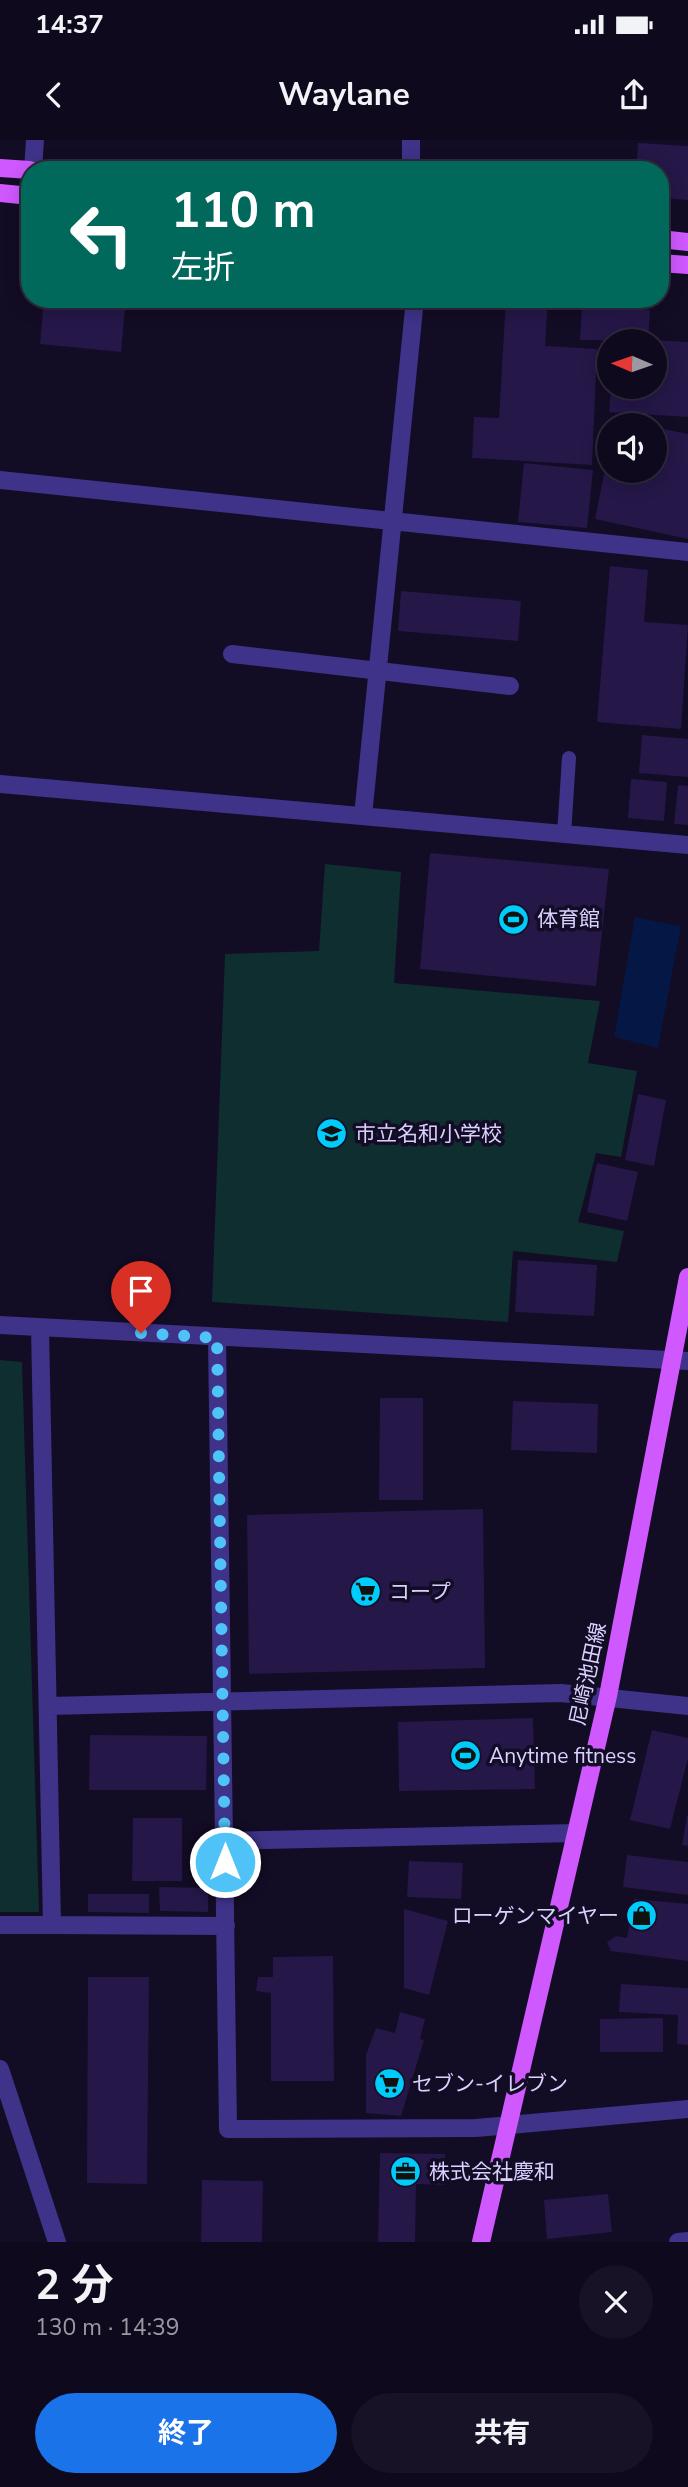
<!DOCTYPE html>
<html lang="ja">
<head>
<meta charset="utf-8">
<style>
	body { margin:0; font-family:"Nunito Sans","Noto Sans JP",sans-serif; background:#171225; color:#f1f3f6; height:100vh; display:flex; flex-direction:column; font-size:26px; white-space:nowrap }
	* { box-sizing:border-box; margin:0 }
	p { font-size:23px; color:#9b9aa3 }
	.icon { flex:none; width:38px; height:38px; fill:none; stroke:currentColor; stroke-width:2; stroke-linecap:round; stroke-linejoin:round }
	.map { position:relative; height:2102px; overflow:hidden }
	.drawer { display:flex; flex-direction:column; background:#0e091c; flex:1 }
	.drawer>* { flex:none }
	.banner { position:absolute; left:21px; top:21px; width:648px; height:147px; border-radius:28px; box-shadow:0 4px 18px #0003,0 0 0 2px #2e2a3b; background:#00695c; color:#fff; overflow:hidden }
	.needle { width:46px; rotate:272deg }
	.tools { position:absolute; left:597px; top:189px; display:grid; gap:14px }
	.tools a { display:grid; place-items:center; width:70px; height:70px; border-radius:50%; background:#0e091c; box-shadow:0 4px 18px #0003,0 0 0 2px #2e2a3b; font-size:35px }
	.pin { position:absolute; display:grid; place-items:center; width:60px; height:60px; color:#fff; margin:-72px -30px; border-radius:50% 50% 50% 0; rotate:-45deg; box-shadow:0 0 7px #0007 }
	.pin .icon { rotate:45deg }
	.me { position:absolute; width:77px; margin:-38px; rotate:0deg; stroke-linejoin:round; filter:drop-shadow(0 0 5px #0008) }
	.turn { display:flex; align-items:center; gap:24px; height:147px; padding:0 35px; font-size:32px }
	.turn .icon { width:91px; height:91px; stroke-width:2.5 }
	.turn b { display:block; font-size:49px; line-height:60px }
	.round { display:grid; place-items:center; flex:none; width:74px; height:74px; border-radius:37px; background:#171225 }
	.headline { display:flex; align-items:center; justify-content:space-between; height:119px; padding:0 35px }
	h1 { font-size:42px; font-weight:700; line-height:52px }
	.action { display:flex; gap:14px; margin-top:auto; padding:14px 35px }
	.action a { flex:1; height:80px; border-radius:42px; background:#1a73e8; color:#fff; font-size:28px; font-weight:700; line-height:80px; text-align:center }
	.action a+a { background:#171225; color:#f1f3f6 }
	.status { display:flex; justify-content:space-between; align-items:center; height:49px; padding:0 35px; background:#0e091c; direction:ltr }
	.status svg { height:19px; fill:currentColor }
	header { display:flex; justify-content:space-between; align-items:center; height:91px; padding:0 35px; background:#0e091c; font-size:32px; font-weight:700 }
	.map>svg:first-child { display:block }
	.green { fill:#0f2e30 }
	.water { fill:#051745 }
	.building { fill:#251748 }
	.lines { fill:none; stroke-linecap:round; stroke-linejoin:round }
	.service { stroke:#3e3388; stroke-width:14 }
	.minor { stroke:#3e3388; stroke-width:18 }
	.tertiary { stroke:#3e3388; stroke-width:18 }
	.primary { stroke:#cf58ff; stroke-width:18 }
	.route { stroke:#4fc3f7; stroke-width:12; stroke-dasharray:0 21.6 }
	.labels { text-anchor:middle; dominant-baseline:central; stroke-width:7; stroke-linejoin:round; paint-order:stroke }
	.poi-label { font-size:21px; fill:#dad1ff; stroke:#130c25; text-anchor:start }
	.street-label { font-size:21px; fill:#dad1ff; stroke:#130c25 }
</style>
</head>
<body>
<div class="status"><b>14:37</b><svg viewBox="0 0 49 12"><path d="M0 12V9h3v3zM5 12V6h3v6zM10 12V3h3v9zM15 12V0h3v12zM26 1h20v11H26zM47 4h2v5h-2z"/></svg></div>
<header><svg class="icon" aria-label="back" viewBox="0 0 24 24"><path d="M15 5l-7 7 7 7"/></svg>Waylane<svg class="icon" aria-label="share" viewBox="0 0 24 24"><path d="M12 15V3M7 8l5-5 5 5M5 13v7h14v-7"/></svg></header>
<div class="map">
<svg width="688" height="2102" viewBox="0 0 688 2102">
	<rect width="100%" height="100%" fill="#130c25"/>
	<path class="green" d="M325,724L401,732L394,843L600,861L588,923L637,931L621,1017L596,1013L578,1082L624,1091L617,1122L513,1111L508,1182L212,1162L225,814L319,811Z
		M0,1220L22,1222L39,1772H0Z"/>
	<path class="water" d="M635,777L681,786L658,908L614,897Z"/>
	<path class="building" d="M638,3L688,6V60L660,58V30H636Z
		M44,159H126L121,212L40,204Z
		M506,159H548L545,206L597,209L592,325L472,318L474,277L499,278Z
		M582,166L650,170L648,201L580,200Z
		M654,200L688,202V277L609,272L611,248L649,250V247H654Z
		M615,279L638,284V285H614Z
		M654,287L688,294V399L595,379L608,315L609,331H654Z
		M524,323L593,330L587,388L518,382Z
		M610,426L648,430L644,482L688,485L681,589L597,582Z
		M401,451L521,461L518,501L398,491Z
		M642,595L688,599V637L639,633Z
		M631,639L667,642L664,681L628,678Z
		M678,645L688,646V685L674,684Z
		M430,713L609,729L596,846L420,829Z
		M638,954L666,960L654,1026L625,1020Z
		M597,1023L638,1032L627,1081L587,1072Z
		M518,1120L597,1125L594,1176L515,1172Z
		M380,1258H423V1360H379Z
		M513,1261L598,1264L597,1313L511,1310Z
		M483,1369L485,1528L249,1534L247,1375Z
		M533,1578L535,1649L399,1651L398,1582Z
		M652,1590L688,1598V1618L670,1689L630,1680Z
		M90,1595L207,1596L206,1650H89Z
		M687,1676H688V1706L682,1705Z
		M133,1678H182V1741H132Z
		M627,1715L688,1722V1755L623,1747Z
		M409,1721L463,1723L461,1759L407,1757Z
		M159,1747L208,1748V1772L160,1771Z
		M88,1754H149V1773L88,1772Z
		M634,1759L688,1764V1821L611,1811L607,1802L616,1796L627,1798Z
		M404,1769L448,1781L429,1855L404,1848Z
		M333,1816L334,1941H271V1853L256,1851L258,1837H273V1817Z
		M88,1837H149L147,2044L87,2043Z
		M621,1844L688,1848V1905L677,1904L678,1875L619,1872Z
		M400,1872L425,1879L420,1899L424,1900L401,1976L366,1973V1915L376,1888L395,1893Z
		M663,1878V1912H600V1879Z
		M380,2013L445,2014V2045L416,2044L415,2102H378Z
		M202,2040L263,2041L262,2102H201Z
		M608,2054L612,2092L547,2099L544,2060Z"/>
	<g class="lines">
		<path class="service" d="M564,694L569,618"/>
		<path class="minor" d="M33,30L35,0
			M411,30V0
			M0,340L688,412
			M232,514L510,546
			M0,644L688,705
			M363,676L415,159
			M40,1188L52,1785L226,1786
			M217,1198L228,1989L476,1988L688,1969
			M49,1566L561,1553L688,1566
			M225,1701L576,1693
			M0,1785H52
			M0,1929L57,2102
			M678,2102L688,2101"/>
		<path class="tertiary" d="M0,1185L688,1221"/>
		<path class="primary" d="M0,28L30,30
			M0,53L30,56
			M660,99L688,102
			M660,123L688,125
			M481,2102L608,1556L688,1137"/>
	</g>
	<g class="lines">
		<path class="route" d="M141,1193L217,1198L225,1722"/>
	</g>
	<defs>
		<symbol id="stadium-disc" viewBox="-11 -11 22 22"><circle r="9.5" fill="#00ccfc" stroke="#130c25"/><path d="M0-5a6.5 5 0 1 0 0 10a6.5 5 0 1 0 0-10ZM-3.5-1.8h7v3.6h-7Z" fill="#111"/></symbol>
		<symbol id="school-disc" viewBox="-11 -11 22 22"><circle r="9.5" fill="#00ccfc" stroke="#130c25"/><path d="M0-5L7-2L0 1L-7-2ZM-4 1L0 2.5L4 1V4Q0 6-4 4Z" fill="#111"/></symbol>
		<symbol id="supermarket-disc" viewBox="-11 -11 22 22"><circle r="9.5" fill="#00ccfc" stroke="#130c25"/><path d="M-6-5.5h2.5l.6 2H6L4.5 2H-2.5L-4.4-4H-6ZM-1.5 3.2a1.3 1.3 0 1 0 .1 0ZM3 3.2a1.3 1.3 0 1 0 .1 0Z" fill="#111"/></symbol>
		<symbol id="shop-disc" viewBox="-11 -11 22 22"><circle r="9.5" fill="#00ccfc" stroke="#130c25"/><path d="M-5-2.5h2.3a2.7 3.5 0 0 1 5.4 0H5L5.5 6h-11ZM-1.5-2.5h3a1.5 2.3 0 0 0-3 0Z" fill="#111"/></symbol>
		<symbol id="office-disc" viewBox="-11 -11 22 22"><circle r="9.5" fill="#00ccfc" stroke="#130c25"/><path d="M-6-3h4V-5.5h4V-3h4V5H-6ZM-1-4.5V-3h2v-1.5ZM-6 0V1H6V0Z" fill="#111"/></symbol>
	</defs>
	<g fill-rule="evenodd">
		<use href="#stadium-disc" x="496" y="762" width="35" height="35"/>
		<use href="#school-disc" x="314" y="976" width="35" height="35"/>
		<use href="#supermarket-disc" x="348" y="1434" width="35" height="35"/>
		<use href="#stadium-disc" x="448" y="1598" width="35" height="35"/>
		<use href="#shop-disc" x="624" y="1758" width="35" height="35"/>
		<use href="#supermarket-disc" x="372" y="1926" width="35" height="35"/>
		<use href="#office-disc" x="388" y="2014" width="35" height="35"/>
	</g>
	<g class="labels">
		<g class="poi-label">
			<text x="537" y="779">体育館</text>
			<text x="355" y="994">市立名和小学校</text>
			<text x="389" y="1452">コープ</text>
			<text x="489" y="1616">Anytime fitness</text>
			<text x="619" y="1776" text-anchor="end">ローゲンマイヤー</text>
			<text x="412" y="1944">セブン-イレブン</text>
			<text x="429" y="2032">株式会社慶和</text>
		</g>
		<g class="street-label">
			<text transform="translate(588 1534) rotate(-78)">尼崎池田線</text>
		</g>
	</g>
</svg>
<div class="tools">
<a><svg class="needle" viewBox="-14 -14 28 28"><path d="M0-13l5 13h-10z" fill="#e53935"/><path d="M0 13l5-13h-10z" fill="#9b9aa3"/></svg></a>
<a><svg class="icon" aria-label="sound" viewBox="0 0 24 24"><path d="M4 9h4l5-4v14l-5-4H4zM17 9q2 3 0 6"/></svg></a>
</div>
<div class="pin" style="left:141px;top:1193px;background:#d93025"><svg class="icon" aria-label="arrive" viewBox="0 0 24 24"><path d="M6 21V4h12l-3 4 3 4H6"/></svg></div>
<svg class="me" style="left:225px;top:1722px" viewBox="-20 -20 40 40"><circle r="17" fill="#4fc3f7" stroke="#fff" stroke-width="3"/><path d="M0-11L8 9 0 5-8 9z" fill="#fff"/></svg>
<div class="banner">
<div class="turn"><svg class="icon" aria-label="left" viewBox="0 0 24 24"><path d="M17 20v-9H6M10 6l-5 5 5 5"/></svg><div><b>110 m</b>左折</div></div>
</div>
</div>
<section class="drawer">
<div class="headline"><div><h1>2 分</h1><p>130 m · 14:39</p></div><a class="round"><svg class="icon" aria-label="close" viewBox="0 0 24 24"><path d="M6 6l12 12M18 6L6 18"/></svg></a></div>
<div class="action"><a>終了</a><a>共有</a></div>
</section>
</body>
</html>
